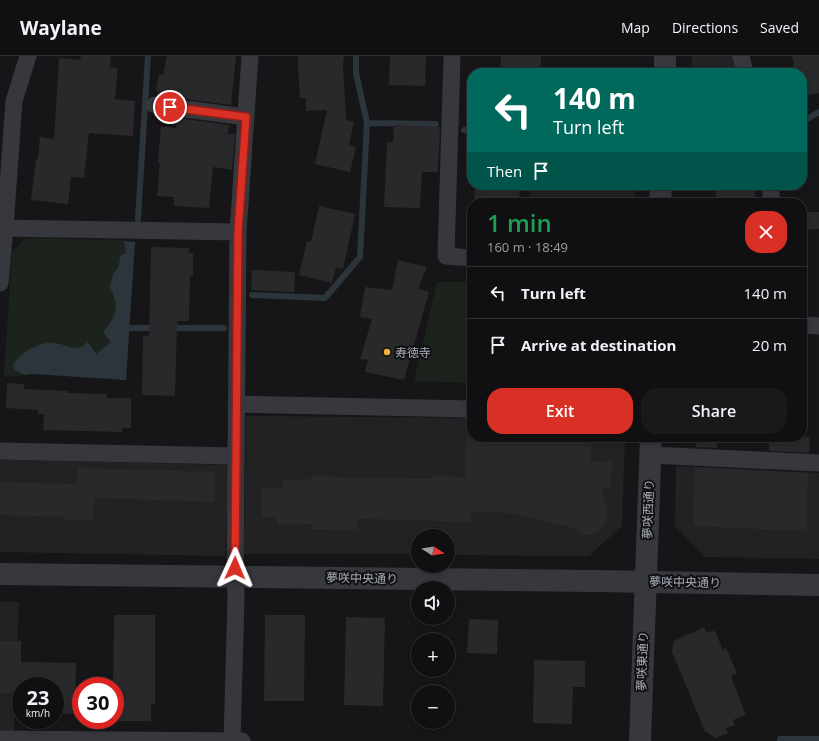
<!DOCTYPE html>
<html lang="en">
<head>
<meta charset="utf-8">
<style>
	body { margin:0; font-family:"Open Sans","Noto Sans JP",sans-serif; background:#19191b; color:#f1f3f6; height:100vh; display:flex; flex-direction:column; font-size:15px; white-space:nowrap }
	* { box-sizing:border-box; margin:0 }
	p { font-size:13px; color:#9c9d9f }
	.icon { flex:none; width:22px; height:22px; fill:none; stroke:currentColor; stroke-width:2; stroke-linecap:round; stroke-linejoin:round }
	.map { position:relative; flex:1; overflow:hidden }
	.drawer { position:absolute; left:467px; top:142px; width:340px; height:244px; display:flex; flex-direction:column; background:#101012; border-radius:16px; box-shadow:0 2px 6px #0003,0 0 0 1px #303032 }
	.drawer>* { flex:none }
	.banner { position:absolute; left:467px; top:12px; width:340px; height:122px; border-radius:16px; box-shadow:0 2px 6px #0003,0 0 0 1px #303032; background:#00695c; color:#fff; overflow:hidden }
	.needle { width:26px; rotate:102deg }
	.controls { position:absolute; left:411px; top:473px; display:grid; gap:8px }
	.controls a { display:grid; place-items:center; width:44px; height:44px; border-radius:50%; background:#101012; box-shadow:0 2px 6px #0003,0 0 0 1px #303032; font-size:20px }
	.speed { position:absolute; left:12px; top:621px; display:flex; gap:8px; font-size:20px; font-weight:700; text-align:center }
	.speed>* { display:grid; place-content:center; width:52px; height:52px; border-radius:50%; background:#101012; box-shadow:0 2px 6px #0003,0 0 0 1px #303032; line-height:1 }
	.speed small { font-size:10px; font-weight:400 }
	.speed .limit { border:6px solid #d22; background:#fff; color:#111 }
	.pin { position:absolute; display:grid; place-items:center; width:34px; height:34px; color:#fff; margin:-17px; border:2px solid #fff; border-radius:50%; box-shadow:0 1px 4px #0007 }
	.me { position:absolute; width:44px; margin:-22px; rotate:1deg; stroke-linejoin:round; filter:drop-shadow(0 0 3px #0008) }
	.turn { display:flex; align-items:center; gap:14px; height:84px; padding:0 20px; font-size:18px }
	.turn .icon { width:52px; height:52px; stroke-width:2.5 }
	.turn b { display:block; font-size:28px; line-height:34px }
	.then { display:flex; align-items:center; height:38px; padding:0 20px; background:#0003; gap:8px; font-size:15px }
	.round { display:grid; place-items:center; flex:none; width:42px; height:42px; border-radius:16px; background:#19191b }
	.headline { display:flex; align-items:center; justify-content:space-between; height:68px; padding:0 20px }
	h1 { font-size:24px; font-weight:600; line-height:30px; color:#1e9e55 }
	.primary-button { display:flex; gap:8px; margin-top:auto; padding:8px 20px }
	.primary-button a { flex:1; height:46px; border-radius:16px; background:#d93025; color:#fff; font-size:16px; font-weight:600; line-height:46px; text-align:center }
	.primary-button a+a { background:#19191b; color:#f1f3f6 }
	ul { padding:0; list-style:none }
	li { display:flex; align-items:center; gap:12px; height:52px; padding:0 20px; border-top:1px solid #303032 }
	li div { flex:1 }
	li b { display:block; font-size:15px }
	li em { font-style:normal }
	header { display:flex; align-items:center; gap:24px; box-sizing:border-box; height:56px; padding:0 20px; background:#101012; border-bottom:1px solid #303032 }
	header strong { font-size:19px }
	nav { display:flex; gap:22px; margin-inline-start:auto; font-size:14px }
	.map>svg:first-child { display:block }
	.built { fill:#222225 }
	.green { fill:#1c231d }
	.water { fill:#2c353c }
	.lines { fill:none; stroke-linecap:round; stroke-linejoin:round }
	.stream { stroke:#2c353c; stroke-width:6 }
	.building { fill:#29292c }
	.minor { stroke:#37383d; stroke-width:17 }
	.tertiary { stroke:#37383d; stroke-width:22 }
	.route-casing { stroke:#8d1f18; stroke-width:10 }
	.route { stroke:#d93025; stroke-width:7 }
	.poi-dot { fill:#f2b134; stroke:#111113; stroke-width:1.5 }
	.labels { text-anchor:middle; dominant-baseline:central; stroke-width:4; stroke-linejoin:round; paint-order:stroke }
	.poi-label { font-size:12px; fill:#a8adb8; stroke:#111113; text-anchor:start }
	.street-label { font-size:12px; fill:#a8adb8; stroke:#111113 }
</style>
</head>
<body>
<header>
<strong>Waylane</strong>
<nav><a>Map</a><a>Directions</a><a>Saved</a></nav>
</header>
<div class="map">
<svg width="819" height="685" viewBox="0 0 819 685">
	<rect width="100%" height="100%" fill="#161618"/>
	<path class="built" d="M692,0H734L738,17H691Z
		M530,129H636L635,147H529Z
		M246,360L472,362V381H625L622,470L589,500L448,499V480H418V498H244Z
		M0,403L229,409L225,500L0,496Z
		M676,410L819,417V503L705,501L675,470Z
		M0,546H19L14,676L0,675Z"/>
	<path class="green" d="M25,182L118,184L135,186L126,324L34,318L4,321L12,197Z
		M437,226H472V327L414,325Z"/>
	<path class="water" d="M124,185L135,186L126,324L34,318L24,319L15,314L13,310C14,307 16,304 18,302C27,293 43,285 55,287C70,289 74,298 88,286L96,298L111,286L103,276C117,259 120,252 110,231L113,218L118,212L121,199L126,197Z"/>
	<g class="lines">
		<path class="stream" d="M356,0V17L367,67L436,68
			M802,66L819,56
			M464,74L472,75
			M138,163L148,0
			M252,239L325,242L360,201L367,67
			M129,272H156
			M170,272H224
			M780,685V683H819"/>
	</g>
	<path class="building" d="M81,0H111L110,11L118,12L115,43L135,45L133,80L89,77L84,122L71,121L68,148L31,144L36,103H38L40,81L54,83L59,2L80,4Z
		M167,0H236L231,49L179,42V40L156,35L159,18L163,19Z
		M298,0H344L343,8L346,64L354,66L349,89L356,91L350,116L315,108L327,54L306,55V42H300L298,10Z
		M390,0H426L425,30L389,29Z
		M501,0H541L540,17H500Z
		M792,0H819V37L802,40V17H795Z
		M177,62L229,69L228,78H235L232,114L213,111L209,152L174,150V141L157,140L160,107H158L161,70L176,72Z
		M394,69L440,71L438,116H422L420,152L384,151L387,86H393Z
		M475,129H520L519,147H474Z
		M713,129H753L757,147H718Z
		M319,150L355,158L343,213L336,212L332,227L299,219L307,185L311,186Z
		M802,156H819V173L802,174Z
		M151,191L189,192V197H193V220H190L189,265H177L175,340L142,339L143,280H149Z
		M398,204L427,211L418,233L429,236L404,324L365,316L368,304L360,303L372,263L360,261L365,231L392,234Z
		M252,214L295,216L294,236L251,234Z
		M7,327L24,328V333L67,335V337L107,338V342H131V372H122V376L43,374L44,358H38V354L6,352Z
		M466,381H591V405L612,406L611,433H602L608,460L606,466L603,472L598,476L592,479H585L578,477L574,472L512,457L471,456V466L431,465V464L357,463V474L312,473V468L277,469V461H262V432L283,431V424L312,423V420L345,421V422L432,423V420L465,421Z
		M697,381H717V392L696,391Z
		M769,381H810L809,397L769,395Z
		M695,411L808,417L806,475L693,470Z
		M78,412L215,416L214,446L94,442L93,465L63,464V461L0,459V426L77,428Z
		M114,559H155V648H151V665H115V630H113Z
		M265,559H305L304,645H264Z
		M346,561L385,562L383,650L344,649Z
		M469,563L498,564L497,598L467,597Z
		M704,571L706,576L715,575L723,594L726,592L737,617L731,620L746,659L733,664L735,669L726,672L728,677L716,682L705,675L672,596L674,585Z
		M0,585H21V606L76,607L75,658L55,657V630H21V638L0,637Z
		M534,604L585,605V631H573L572,668L533,667Z"/>
	<g class="lines">
		<path class="minor" d="M452,0L446,200L472,202
			M741,0L745,17
			M155,49L246,61
			M771,147V129
			M0,172L238,176
			M0,227L5,172L14,45L28,0
			M802,269L819,270
			M236,348L472,353
			M0,395L235,400
			M651,399L819,407
			M0,683L242,685
			M232,685L236,542L235,521L238,176L250,0"/>
		<path class="tertiary" d="M665,17V0
			M660,147L661,129
			M0,518L594,525L819,529
			M640,685L651,381"/>
	</g>
	<g class="lines">
		<defs>
			<path id="route" d="M170,51L246,61L238,176L235,512"/>
		</defs>
		<use href="#route" class="route-casing"/>
		<use href="#route" class="route"/>
	</g>
	<circle class="poi-dot" cx="387" cy="296" r="4"/>
	<g class="labels">
		<g class="poi-label">
			<text x="395" y="296">寿徳寺</text>
		</g>
		<g class="street-label">
			<text transform="translate(648 453) rotate(-88)">夢咲西通り</text>
			<text transform="translate(362 522) rotate(1)">夢咲中央通り</text>
			<text transform="translate(685 526) rotate(1)">夢咲中央通り</text>
			<text transform="translate(642 605) rotate(-88)">夢咲東通り</text>
		</g>
	</g>
</svg>
<div class="controls">
<a><svg class="needle" viewBox="-14 -14 28 28"><path d="M0-13l5 13h-10z" fill="#e53935"/><path d="M0 13l5-13h-10z" fill="#9c9d9f"/></svg></a>
<a><svg class="icon" aria-label="sound" viewBox="0 0 24 24"><path d="M4 9h4l5-4v14l-5-4H4zM17 9q2 3 0 6"/></svg></a>
<a>+</a>
<a>−</a>
</div>
<div class="speed"><div>23<small>km/h</small></div><div class="limit">30</div></div>
<div class="pin" style="left:170px;top:51px;background:#d93025"><svg class="icon" aria-label="arrive" viewBox="0 0 24 24"><path d="M6 21V4h12l-3 4 3 4H6"/></svg></div>
<svg class="me" style="left:235px;top:512px" viewBox="-20 -20 40 40"><path d="M0-17L14 15 0 8-14 15z" fill="#d93025" stroke="#fff" stroke-width="4"/></svg>
<div class="banner">
<div class="turn"><svg class="icon" aria-label="left" viewBox="0 0 24 24"><path d="M17 20v-9H6M10 6l-5 5 5 5"/></svg><div><b>140 m</b>Turn left</div></div>
<div class="then">Then<svg class="icon" aria-label="arrive" viewBox="0 0 24 24"><path d="M6 21V4h12l-3 4 3 4H6"/></svg></div>
</div>
<section class="drawer">
<div class="headline"><div><h1>1 min</h1><p>160 m · 18:49</p></div><a class="round" style="background:#d93025;color:#fff"><svg class="icon" aria-label="close" viewBox="0 0 24 24"><path d="M6 6l12 12M18 6L6 18"/></svg></a></div>
<ul>
<li><svg class="icon" aria-label="left" viewBox="0 0 24 24"><path d="M17 20v-9H6M10 6l-5 5 5 5"/></svg><div><b>Turn left</b></div><em>140 m</em></li>
<li><svg class="icon" aria-label="arrive" viewBox="0 0 24 24"><path d="M6 21V4h12l-3 4 3 4H6"/></svg><div><b>Arrive at destination</b></div><em>20 m</em></li>
</ul>
<div class="primary-button"><a>Exit</a><a>Share</a></div>
</section>
</div>
</body>
</html>
